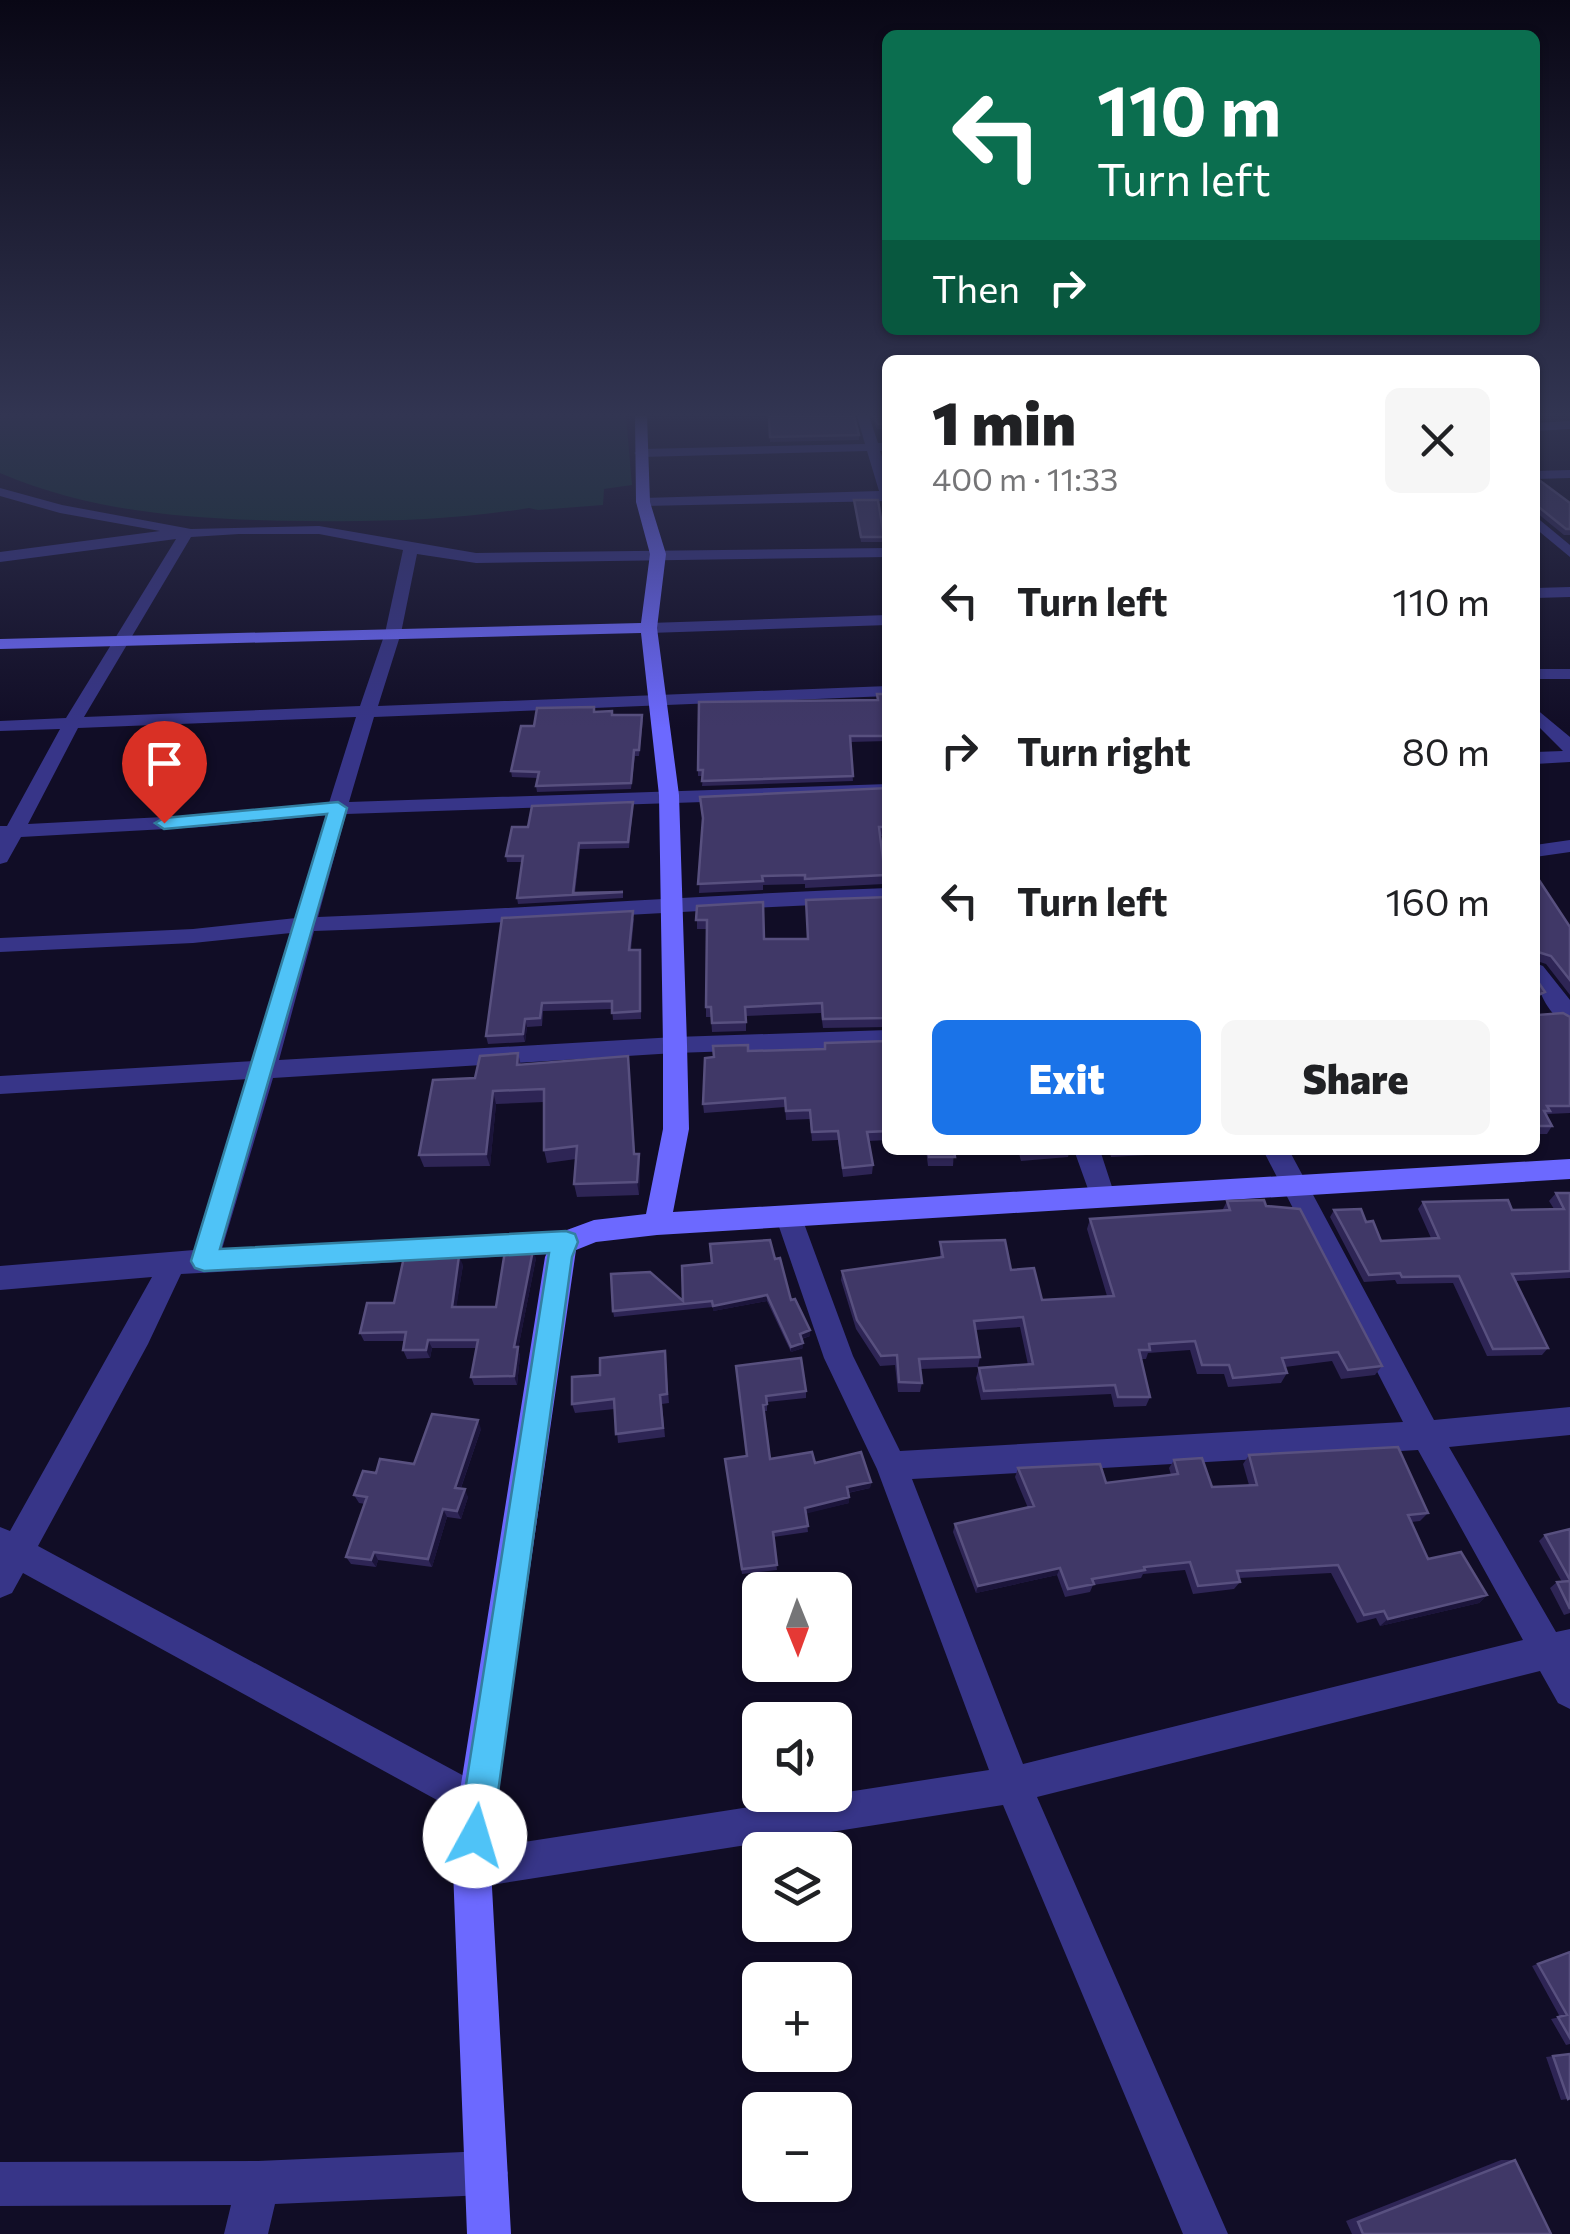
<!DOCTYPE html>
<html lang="en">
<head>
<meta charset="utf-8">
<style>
	body { margin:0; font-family:Commissioner,sans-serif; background:#f6f6f6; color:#202124; height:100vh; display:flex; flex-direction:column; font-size:38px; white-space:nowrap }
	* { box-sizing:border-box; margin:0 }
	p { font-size:32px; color:#757577 }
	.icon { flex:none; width:55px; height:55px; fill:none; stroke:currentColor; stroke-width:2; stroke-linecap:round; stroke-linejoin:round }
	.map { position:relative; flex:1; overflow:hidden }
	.drawer { position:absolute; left:882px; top:355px; width:658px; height:800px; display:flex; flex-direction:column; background:#fff; border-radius:15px; box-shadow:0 2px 8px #0004 }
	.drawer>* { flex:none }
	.hud { position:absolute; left:882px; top:30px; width:658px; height:305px; border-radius:15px; box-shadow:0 2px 8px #0004; background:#0b6e4f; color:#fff; overflow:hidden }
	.needle { width:65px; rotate:179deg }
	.buttons { position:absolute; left:742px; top:1572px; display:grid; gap:20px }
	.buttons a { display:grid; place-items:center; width:110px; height:110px; border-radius:15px; background:#fff; box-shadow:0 2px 8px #0004; font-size:50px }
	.pin { position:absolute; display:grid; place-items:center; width:85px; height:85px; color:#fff; margin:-102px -42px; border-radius:50% 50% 50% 0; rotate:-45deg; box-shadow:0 0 10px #0007 }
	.pin .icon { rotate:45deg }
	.me { position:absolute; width:110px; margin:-55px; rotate:6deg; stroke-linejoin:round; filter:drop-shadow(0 0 8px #0008) }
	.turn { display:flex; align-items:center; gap:35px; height:210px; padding:0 50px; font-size:45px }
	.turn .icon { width:130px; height:130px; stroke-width:2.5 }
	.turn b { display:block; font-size:70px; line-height:85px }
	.then { display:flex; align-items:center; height:95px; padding:0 50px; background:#0003; gap:20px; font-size:38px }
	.round { display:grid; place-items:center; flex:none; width:105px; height:105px; border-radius:15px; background:#f6f6f6 }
	.head { display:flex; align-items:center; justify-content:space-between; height:170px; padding:0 50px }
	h1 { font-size:60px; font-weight:800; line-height:75px }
	.primary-button { display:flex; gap:20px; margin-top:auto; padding:20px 50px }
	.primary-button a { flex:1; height:115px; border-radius:15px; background:#1a73e8; color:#fff; font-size:40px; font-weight:800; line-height:115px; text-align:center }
	.primary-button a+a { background:#f6f6f6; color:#202124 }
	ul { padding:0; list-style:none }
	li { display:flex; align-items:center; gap:30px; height:150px; padding:0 50px }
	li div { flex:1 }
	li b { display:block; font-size:38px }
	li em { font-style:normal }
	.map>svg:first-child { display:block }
	.green { fill:#10312f }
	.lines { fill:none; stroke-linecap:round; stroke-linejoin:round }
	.street { fill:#373588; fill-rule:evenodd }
	.secondary { fill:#6c69ff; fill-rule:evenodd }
	.wall { fill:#2e2555 }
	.shaded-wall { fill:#1b143a }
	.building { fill:#403867; stroke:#58507f; stroke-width:2.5 }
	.route { fill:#4fc3f7; stroke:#337fa1; stroke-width:2.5 }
</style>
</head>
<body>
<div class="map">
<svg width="1570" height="2234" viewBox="0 0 1570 2234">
	<rect width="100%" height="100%" fill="#110d26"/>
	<path class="green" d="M0,416H626L632,485L604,489L603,505L538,510L529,508C455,520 383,522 308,521C203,520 98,515 0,473Z"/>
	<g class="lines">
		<path class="street" d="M857,416H869L878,443H888V451H880L888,473V501L643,506L636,502L643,498L879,491L867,451L641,457L634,453L641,449L865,444Z
			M1570,421V429L1535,431V423Z
			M1570,470V478L1535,479V471Z
			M0,488L62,505L191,529L319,526L476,553L888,548V557L476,563L417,554L401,633L378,706L888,686V696L374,717L349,802L888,784V796L346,814L318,917C508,910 697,895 888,888V902C696,909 505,924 314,931L279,1060L675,1037L888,1030V1046L675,1053L273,1078L222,1249L566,1231L576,1234L580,1242L576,1250L566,1253L181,1274L148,1344L38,1546L490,1790L496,1803L490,1816L477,1822L23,1573L12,1593L0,1598V1527L10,1531L152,1277L0,1290V1266L194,1250L249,1079L0,1094V1076L254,1061L291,933L193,943L0,952V938L193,929L296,918L326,815L202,827L21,837L7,862L0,864V826H7L60,729L0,731V721L66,718L176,539L0,562V552L160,531L60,513L0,496ZM239,534H319L403,550L385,633L360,706L84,717L191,537ZM356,717L329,803L202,815L28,824L78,728Z
			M1535,516L1570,545V557L1535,528Z
			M1570,587V597L1535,598V588Z
			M888,615V625L649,633L641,628L649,623Z
			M1535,669H1570V679H1535Z
			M1535,708L1570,737V762L1535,764V752L1563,751L1535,723Z
			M1570,840V852L1535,857V845Z
			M1535,963L1543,966L1570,1000V1024C1546,1017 1535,985 1535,963Z
			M1074,1150H1100L1115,1196L1111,1203L1102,1207L1093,1203Z
			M1263,1150H1289L1434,1420L1570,1407V1435L1449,1447L1556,1632L1570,1629V1709L1558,1703L1540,1671L1037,1797L1228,2234H1183L1003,1805L472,1888L458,1883L453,1869L458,1855L472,1850L989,1770L877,1469L824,1358L776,1218L780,1210L789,1207L798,1210L802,1218L853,1356L900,1451L1403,1422ZM1418,1450L1523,1640L1023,1764L912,1479Z
			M486,2151L501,2158L508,2173L501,2188L486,2195L275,2204L268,2234H224L231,2205L0,2206V2162L258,2161Z"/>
		<path class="secondary" d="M635,416H647L650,502L666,554L657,628L679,795L687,1045L689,1129L673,1212L1570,1159V1179L657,1235L596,1242L576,1250L496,1803L491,1869L511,2234H467L453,1869L458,1803L545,1257L556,1234L594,1220L646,1214L663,1129V1045L659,795L641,633L0,649V639L641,623L650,554L636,502Z"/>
	</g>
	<path class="wall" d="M768,416L859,435V440L770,442Z
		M872,416H888V429H877Z
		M1535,477L1570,503V535H1564L1537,513H1535Z
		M854,500L884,537L883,542H861Z
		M877,694H888V741L850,742L853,781L702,786L703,776H698V770L877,700Z
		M595,712L643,720L639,756H635L631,789L537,792L536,786L538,778L512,777L511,771L534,726Z
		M888,788V836H880L885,875L884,884L805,888V884L763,885V890L699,893L703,822L700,797Z
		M633,808L629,848L580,849L575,893L623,892V898L518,904L517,898L522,862H507L506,856L528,827Z
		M1535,874L1570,927V995L1546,964L1537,961L1536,979L1540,1000L1537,1001L1538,1015L1570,1017V1113L1548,1114L1547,1115L1552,1126L1547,1134H1535Z
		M888,897V1027L823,1028L821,1013L746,1016V1031L712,1032L711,1017H706V1007L707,929H697V906L764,939H807Z
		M634,918L631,950H640L641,1019L613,1020L612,1009L543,1011L542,1026L527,1027L525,1042L488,1044L486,1036Z
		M888,1041V1140L868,1141L873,1165L872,1174L843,1177L838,1140L812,1141L810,1119L786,1120L785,1107L704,1113L703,1104L748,1051L825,1049Z
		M518,1053L521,1065L628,1056L635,1154H639L640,1167L639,1195L577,1197L574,1184L576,1159L547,1163L544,1150V1102L496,1104L490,1166L424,1167L419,1155L475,1078Z
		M926,1150H954L953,1166H928Z
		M1018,1150H1070L1068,1157L1021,1161Z
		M1109,1150H1234L1111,1157Z
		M1556,1193H1570V1278L1515,1281L1548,1348L1542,1355L1487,1356L1453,1283L1397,1284L1395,1280L1364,1282L1330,1217L1334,1210L1366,1222L1381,1241L1431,1238L1418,1209L1423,1202L1512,1210L1554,1209L1549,1201Z
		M1227,1201L1266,1206L1382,1366L1375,1375L1341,1379L1332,1361L1285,1367L1287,1373L1281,1383L1228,1387L1224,1374H1197L1190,1350L1148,1353L1146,1359H1141L1150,1397L1146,1406L1114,1407L1111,1394L981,1400L976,1378L979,1368L1028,1365L1020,1327L976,1330L980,1357L978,1367L920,1369L922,1383L920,1392H898L895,1365L880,1366L856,1329L841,1280L842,1271L940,1258V1242L1011,1270L1042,1300L1107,1296L1087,1229L1090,1219L1222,1211Z
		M536,1258L518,1349L520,1356L517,1385H474L471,1377L476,1348H432L430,1358L407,1359L403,1350L405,1341H364L360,1333L394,1303L463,1265L456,1307H496Z
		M775,1259L791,1300L810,1330V1336L802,1339L803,1348L791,1352L767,1301L713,1311V1307L614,1317L613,1311L683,1301Z
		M665,1351L669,1403L662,1404L665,1437L618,1443L615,1409L575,1413L572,1404L600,1375Z
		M736,1366L806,1391V1398L767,1402V1411H764L770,1459L815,1463L871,1482L870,1488L848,1493L849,1503L806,1513L808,1532L773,1537L777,1570L742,1574L725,1459L747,1456Z
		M481,1429L461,1488L468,1497L461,1519L447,1517L432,1567L378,1560L376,1567L351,1564L346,1557L365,1504L359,1503L354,1495L376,1473L414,1464Z
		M1249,1455L1428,1513L1420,1521L1411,1522L1428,1559L1487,1595L1479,1603L1380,1626L1376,1618L1357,1623L1331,1573L1239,1578L1240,1582L1234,1589L1193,1594L1185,1570L1143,1574L1141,1578L1093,1585L1090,1592L1065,1597L1057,1575L976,1593L953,1532L955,1524L1028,1508L1015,1477L1018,1468L1106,1483L1171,1475L1169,1468L1174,1460L1212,1487L1249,1485L1243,1464Z
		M1570,1529V1613L1564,1615L1550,1588L1557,1582H1562L1539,1541L1545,1535Z
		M1570,1951V2044L1566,2045L1551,2019L1560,2017L1532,1966Z
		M1570,2054L1568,2099L1561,2100L1546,2057Z
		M1501,2160H1515L1551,2234H1352L1346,2221Z"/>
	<path class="shaded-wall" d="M579,843L580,849L573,894Z
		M525,1019L527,1027L525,1042L523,1034Z
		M493,1091L496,1104L490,1166L486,1154Z
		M639,1154L640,1167L639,1195L637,1182Z
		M533,1250L536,1258L518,1349L520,1356L517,1385L514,1376V1347Z
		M459,1256L463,1265L455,1316L452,1307Z
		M767,1295V1301L713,1311V1306Z
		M810,1330V1336L800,1339V1334Z
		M428,1340L432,1348L430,1358L426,1350Z
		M803,1343V1348L791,1352V1347Z
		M478,1420L481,1429L458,1496L455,1488Z
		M871,1482L870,1488L846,1493L847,1487Z
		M465,1489L468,1497L461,1519L457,1511Z
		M849,1497V1503L805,1514V1508Z
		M443,1509L447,1517L432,1567L428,1559Z
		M374,1552L378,1560L376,1567L371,1560Z
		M1060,1568L1057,1575L976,1593L978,1586Z
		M1487,1595L1479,1603L1380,1626L1388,1619Z"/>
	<path class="building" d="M769,416H854L859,435L770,437Z
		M874,416H888V424H878Z
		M1535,477L1570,503V529H1566L1540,508H1535Z
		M854,500H878L884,537H861Z
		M877,694H888V736H850L853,776L702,781L703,770H698L699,702L878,700Z
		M594,707V712L612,711V715H642L639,750H634L631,783L536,786L539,772L511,771L521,726H534L537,708Z
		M888,788V827H879L885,875L805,879V875L762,876L763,881L698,884L703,818L700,797Z
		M633,802L628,842L579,843L573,893L623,892L517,898L523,856H506L512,827H528L532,806Z
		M1535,874L1570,927V980L1551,956L1538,952L1536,979L1545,992L1536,996L1538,1015L1563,1013L1570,1017V1106H1547L1550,1111H1544L1552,1126H1535V1033H1536L1535,1031Z
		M888,897V1018L823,1019L822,1003L745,1007L746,1022L712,1023L711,1007H706L707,920H696L697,906L763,902L764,939H808L806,900Z
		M633,911L629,950H640V1011L612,1013V1001L542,1003L540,1018L525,1019L523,1034L486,1036L502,918Z
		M888,1041V1131L867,1132L873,1165L843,1168L838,1131L812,1132L810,1110L786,1111L785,1098L703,1104L705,1058L714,1057L713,1046L748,1045V1051L825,1049V1043Z
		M518,1053L517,1065L628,1056L634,1154H639L637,1182L574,1184L577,1146L544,1150V1089L493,1091L486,1154L419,1155L433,1080L475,1078L480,1056Z
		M928,1150H954L955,1157H929Z
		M1556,1193H1570V1271L1512,1274L1548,1348L1493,1349L1459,1276L1402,1277L1400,1273L1369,1275L1334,1210L1361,1209L1366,1222L1373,1221L1381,1241L1439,1238L1423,1202L1508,1200L1512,1210L1564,1209Z
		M1264,1200L1266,1206L1300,1209L1382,1366L1348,1370L1338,1352L1282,1358L1287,1373L1233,1378L1229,1365H1202L1195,1341L1149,1344L1150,1350H1139L1150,1397H1118L1115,1385L984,1391L979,1368L1033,1364L1023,1317L974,1321L980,1357L919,1359L922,1383L899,1382L897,1355L881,1356L857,1320L842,1271L943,1257L940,1242L1005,1240L1011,1270L1034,1268L1042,1300L1114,1296L1090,1219L1230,1210L1227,1201Z
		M770,1240L775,1259L780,1258L791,1300L795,1299L810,1330L800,1334L803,1343L791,1347L767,1295L713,1306L712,1301L613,1311L611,1274L650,1272L683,1301L682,1266L712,1263L710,1244Z
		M533,1250L514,1347H518L514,1376L471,1377L478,1340H428L426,1350H403L406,1332L360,1333L367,1303H394L404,1257L459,1256L452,1307H496L505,1251Z
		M665,1351L667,1394L660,1395L663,1428L616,1434L614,1399L572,1404V1377L600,1375V1358Z
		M801,1358L806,1391L766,1396L767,1404L763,1405L770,1459L812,1452L815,1463L861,1452L871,1482L847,1487L849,1497L805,1508L808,1526L773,1532L777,1565L742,1569L725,1459L747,1456L736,1366Z
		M432,1414L478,1420L455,1488L465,1489L457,1511L443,1509L428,1559L374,1552L371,1560L346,1557L367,1497L354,1495L363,1471L376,1473L380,1459L414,1464Z
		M1398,1447L1428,1513L1408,1515L1428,1559L1461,1552L1487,1595L1388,1619L1384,1611L1364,1615L1338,1565L1237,1571L1240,1582L1198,1586L1190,1562L1144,1567L1145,1570L1092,1579L1094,1584L1068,1589L1060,1568L978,1586L955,1524L1034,1506L1018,1468L1100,1464L1106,1483L1178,1474L1174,1460L1202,1458L1212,1487L1257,1485L1249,1455Z
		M1570,1529V1580L1545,1535Z
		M1570,1581V1609L1557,1582Z
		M1570,1952V2038L1558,2017L1567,2015L1538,1964Z
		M1570,2054V2098L1568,2099L1553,2056Z
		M1515,2160L1551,2234H1363L1358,2222Z"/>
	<linearGradient id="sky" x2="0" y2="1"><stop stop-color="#090715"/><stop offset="0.57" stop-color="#323552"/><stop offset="1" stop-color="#323552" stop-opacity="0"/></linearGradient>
	<rect width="1570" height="728" fill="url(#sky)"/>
	<path class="route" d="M338,802L347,808L220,1249L566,1231L575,1234L578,1242L572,1257L492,1836L487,1848L475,1853L463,1848L458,1836L549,1253L204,1271L195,1268L191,1261L327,814L164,829L155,823L164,818Z"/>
</svg>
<div class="buttons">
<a><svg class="needle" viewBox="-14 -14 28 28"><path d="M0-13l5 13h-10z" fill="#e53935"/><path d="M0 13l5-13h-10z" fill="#757577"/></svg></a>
<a><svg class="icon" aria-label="sound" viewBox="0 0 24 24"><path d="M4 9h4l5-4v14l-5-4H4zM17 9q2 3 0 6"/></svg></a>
<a><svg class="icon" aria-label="layers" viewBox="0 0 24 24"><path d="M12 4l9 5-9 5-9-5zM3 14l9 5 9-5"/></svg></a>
<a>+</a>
<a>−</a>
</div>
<div class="pin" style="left:164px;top:823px;background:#d93025"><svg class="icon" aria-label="arrive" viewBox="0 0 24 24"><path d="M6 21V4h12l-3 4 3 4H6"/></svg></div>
<svg class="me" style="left:475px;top:1836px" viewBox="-20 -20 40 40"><circle r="19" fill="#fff"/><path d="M0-13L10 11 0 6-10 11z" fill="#4fc3f7"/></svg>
<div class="hud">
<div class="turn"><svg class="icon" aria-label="left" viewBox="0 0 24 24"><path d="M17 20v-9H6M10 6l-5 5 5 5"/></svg><div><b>110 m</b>Turn left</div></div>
<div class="then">Then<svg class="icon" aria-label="right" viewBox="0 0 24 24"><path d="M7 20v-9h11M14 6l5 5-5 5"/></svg></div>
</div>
<section class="drawer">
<div class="head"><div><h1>1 min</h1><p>400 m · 11:33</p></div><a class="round"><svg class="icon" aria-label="close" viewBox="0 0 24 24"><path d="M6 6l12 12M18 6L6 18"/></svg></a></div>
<ul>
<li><svg class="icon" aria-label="left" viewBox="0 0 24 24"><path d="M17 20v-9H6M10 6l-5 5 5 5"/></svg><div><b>Turn left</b></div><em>110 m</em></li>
<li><svg class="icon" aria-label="right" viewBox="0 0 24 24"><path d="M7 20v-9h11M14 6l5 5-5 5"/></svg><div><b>Turn right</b></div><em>80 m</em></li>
<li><svg class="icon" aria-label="left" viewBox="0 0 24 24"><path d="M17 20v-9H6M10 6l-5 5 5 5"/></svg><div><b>Turn left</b></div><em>160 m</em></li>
</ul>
<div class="primary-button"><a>Exit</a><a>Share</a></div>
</section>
</div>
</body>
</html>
